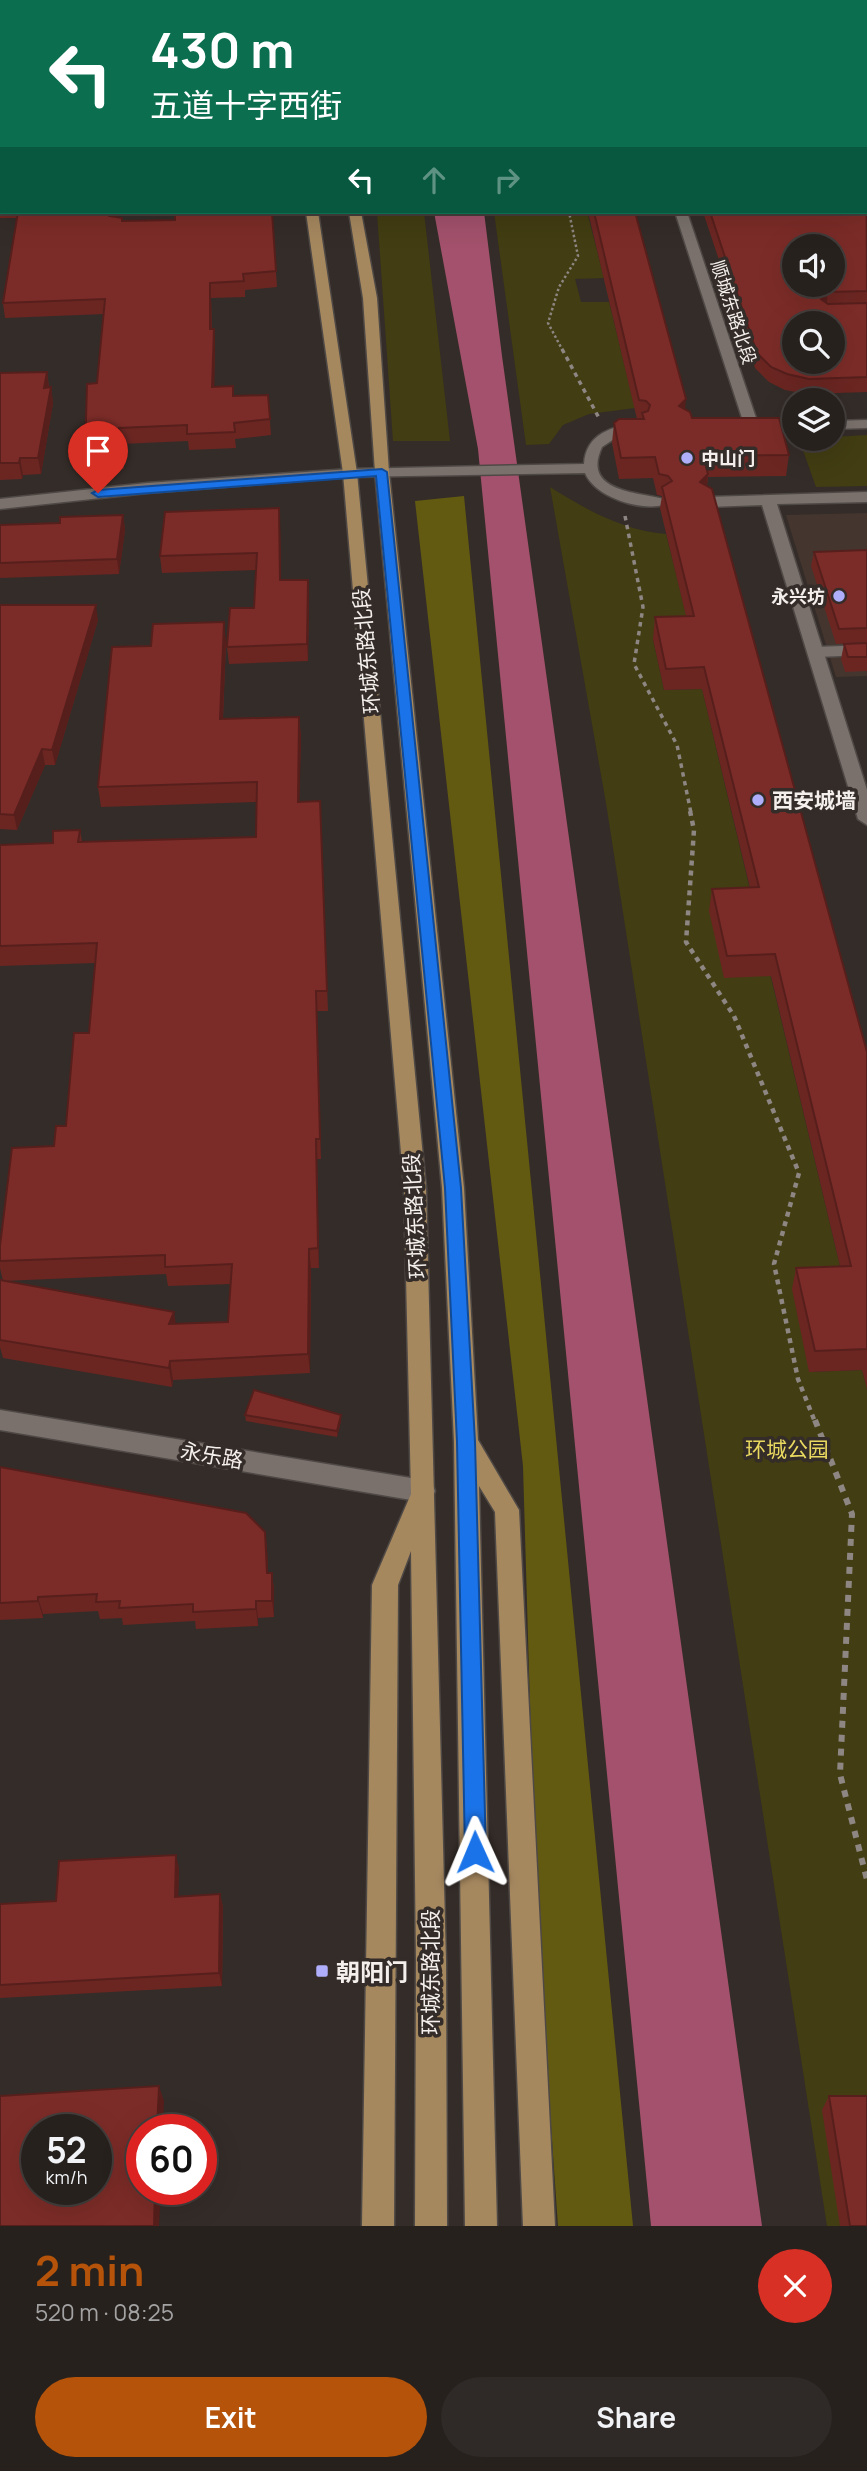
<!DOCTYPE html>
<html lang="en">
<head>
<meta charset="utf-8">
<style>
	body { margin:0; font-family:Manrope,"Noto Sans SC",sans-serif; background:#2f2927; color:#f1f3f6; height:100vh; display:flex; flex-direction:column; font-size:26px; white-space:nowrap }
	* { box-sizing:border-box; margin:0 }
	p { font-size:23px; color:#a4a3a4 }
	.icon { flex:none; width:38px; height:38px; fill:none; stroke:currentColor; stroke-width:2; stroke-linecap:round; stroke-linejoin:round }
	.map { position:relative; height:2226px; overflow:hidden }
	.details { display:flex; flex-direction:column; background:#27211e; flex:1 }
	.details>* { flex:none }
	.banner { position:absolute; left:0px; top:0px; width:868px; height:214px; box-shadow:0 7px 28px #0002,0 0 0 2px #433e3c; background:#0b6e4f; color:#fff; overflow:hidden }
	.controls { position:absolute; left:782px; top:234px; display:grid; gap:14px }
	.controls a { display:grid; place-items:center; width:63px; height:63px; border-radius:50%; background:#27211e; box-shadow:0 7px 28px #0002,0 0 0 2px #433e3c; font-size:35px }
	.speed { position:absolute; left:21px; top:2114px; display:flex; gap:14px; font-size:35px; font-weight:700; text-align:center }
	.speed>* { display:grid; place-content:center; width:91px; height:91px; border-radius:50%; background:#27211e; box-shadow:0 7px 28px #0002,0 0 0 2px #433e3c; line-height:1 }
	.speed small { font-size:18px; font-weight:400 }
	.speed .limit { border:10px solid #d22; background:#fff; color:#111 }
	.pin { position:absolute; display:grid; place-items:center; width:60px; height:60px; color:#fff; margin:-72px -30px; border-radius:50% 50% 50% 0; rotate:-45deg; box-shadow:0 0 7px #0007 }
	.pin .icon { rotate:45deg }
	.me { position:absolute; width:77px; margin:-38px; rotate:359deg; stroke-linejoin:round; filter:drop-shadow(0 0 5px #0008) }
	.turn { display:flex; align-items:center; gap:24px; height:147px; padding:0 35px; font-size:32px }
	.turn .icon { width:91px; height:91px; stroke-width:2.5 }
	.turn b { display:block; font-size:49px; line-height:60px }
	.lanes { display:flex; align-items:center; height:66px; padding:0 35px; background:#0003; justify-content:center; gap:35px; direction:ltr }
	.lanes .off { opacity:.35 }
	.round { display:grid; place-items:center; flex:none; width:74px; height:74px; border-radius:37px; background:#2f2927 }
	.headline { display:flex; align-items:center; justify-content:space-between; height:119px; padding:0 35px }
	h1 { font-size:42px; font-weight:700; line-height:52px; color:#b45309 }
	.action { display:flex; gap:14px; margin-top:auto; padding:14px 35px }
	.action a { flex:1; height:80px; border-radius:42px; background:#b45309; color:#fff; font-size:28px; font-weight:700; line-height:80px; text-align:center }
	.action a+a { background:#2f2927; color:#f1f3f6 }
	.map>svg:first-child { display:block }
	.built { fill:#44362f }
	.green { fill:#423d12 }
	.forest { fill:#635a11 }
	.water { fill:#a3516c }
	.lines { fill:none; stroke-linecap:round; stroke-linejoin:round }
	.street-casing { stroke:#4f4946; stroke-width:3 }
	.secondary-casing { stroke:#4f4946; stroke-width:3 }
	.primary-casing { stroke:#4f4946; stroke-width:3 }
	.path-far3 { stroke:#8d8683; stroke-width:2.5; stroke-dasharray:2.5 2.5; stroke-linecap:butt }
	.path-far2 { stroke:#8d8683; stroke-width:3.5; stroke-dasharray:4.5 4.5; stroke-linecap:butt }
	.path-far1 { stroke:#8d8683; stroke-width:4.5; stroke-dasharray:5 5; stroke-linecap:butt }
	.path { stroke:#8d8683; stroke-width:6; stroke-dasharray:7 7; stroke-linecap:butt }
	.street { fill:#7a716c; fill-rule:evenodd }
	.secondary { fill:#7a716c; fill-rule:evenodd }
	.primary { fill:#a6885f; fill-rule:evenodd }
	.wall { fill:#6b2622 }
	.shaded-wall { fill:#571f1c }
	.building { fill:#7c2c28; stroke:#571f1c; stroke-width:2; fill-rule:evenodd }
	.route { fill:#1a73e8; stroke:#114b97; stroke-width:2 }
	.poi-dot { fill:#afaefa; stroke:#342c28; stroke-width:2.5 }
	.labels { text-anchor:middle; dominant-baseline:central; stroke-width:7; stroke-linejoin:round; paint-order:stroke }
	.far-street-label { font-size:18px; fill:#f4efec; stroke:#342c28 }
	.far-poi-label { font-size:18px; font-weight:bold; fill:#f4efec; stroke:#342c28; text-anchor:start }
	.street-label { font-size:21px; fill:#f4efec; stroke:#342c28 }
	.poi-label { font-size:21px; font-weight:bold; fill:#f4efec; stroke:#342c28; text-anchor:start }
	.park-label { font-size:21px; fill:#ead960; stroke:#342c28 }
	.near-poi-label { font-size:24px; font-weight:bold; fill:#f4efec; stroke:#342c28; text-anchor:start }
</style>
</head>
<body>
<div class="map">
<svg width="867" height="2226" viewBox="0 0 867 2226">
	<rect width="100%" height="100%" fill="#342c28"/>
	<path class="built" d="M867,513V676L836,677L786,515Z"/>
	<path class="green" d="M377,212H424L450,441H393Z
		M494,212H587L604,278L575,279L581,302H609L635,408L589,414L563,425L549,444L526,445Z
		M867,435V486L816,487L799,439Z
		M550,487C585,509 624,531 666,534L692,638L653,639L664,690L702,689L845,1287L809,1372L862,1370L867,1389V2226H827L606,803Z"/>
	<path class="forest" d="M464,496L633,2226H558L536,1910L523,1466L415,501Z"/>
	<path class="water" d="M434,212H484L502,356L762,2226H651L478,449Z"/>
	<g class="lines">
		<defs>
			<path id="street" d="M867,645V655L816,657L808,652L816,647Z"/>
			<path id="secondary" d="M24,0H37L23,2Z
				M602,0H612V2H602Z
				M0,9H2L0,16Z
				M675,212H687L757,421H794V429H755L744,424Z
				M867,420V428L833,429V421Z
				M639,423L644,424L646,427L644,430L620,435L602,447C581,492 638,492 664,499L667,502L664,505C639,511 595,497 585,473L350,477L147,493L0,509V499L147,483L350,469L584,464C586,433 613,426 639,423Z
				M867,492V502L777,504L867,790V825L858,819L762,505L708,507L700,502L708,497Z
				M0,1410L423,1480L432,1483L435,1491L432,1499L423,1502L0,1430Z"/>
			<path id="primary" d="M260,0H270V2H260Z
				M283,0H293L294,2H284Z
				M302,0H312V2H302Z
				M321,0H331V2H321Z
				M306,212H318L357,473L426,1188L446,1961L447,2226H415L416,1961L411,1551L398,1585L394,2226H362L372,1585L411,1494L404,1188L343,473Z
				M349,212H361L377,298L389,472L464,1188L478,1440L519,1510L555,2226H523L495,1512L479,1486L497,2226H465L454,1442L442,1188L375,472L363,298Z"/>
		</defs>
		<use href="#street" class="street-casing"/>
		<use href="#secondary" class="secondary-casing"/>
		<use href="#primary" class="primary-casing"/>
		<path class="path-far3" d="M504,0L506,2
			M563,351L548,323L559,287L578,256L569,212"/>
		<path class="path-far2" d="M562,349L599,418
			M625,516L643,607L634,664L677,745L691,813"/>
		<path class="path-far1" d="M690,811L694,830L686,942L734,1016L799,1173L774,1264L798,1379L815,1422"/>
		<path class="path" d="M815,1420L852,1514L840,1774L867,1880"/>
		<use href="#street" class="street"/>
		<use href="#secondary" class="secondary"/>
		<use href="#primary" class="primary"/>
	</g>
	<path class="wall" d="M39,0H260L261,2H42Z
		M640,0H867V392L807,394L785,390L769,382L755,368L703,212H866V2H641Z
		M0,46H2V212H110V216L122,221L175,220L272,212L277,287L245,290V297L211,298L212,329H214L215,345L214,387L233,396L268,395L271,435L235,439L236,448L189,450L188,441L121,444L124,469L87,471L85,455L97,383L104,314L5,318L3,303L17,218H0Z
		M588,212H635L685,410L692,418L789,455L786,476L708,477L707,486L867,1052V1389L862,1370L809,1372L792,1289L796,1268L840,1266L771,976L724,978L709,911L712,889L750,888L702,689L664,690L653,639L655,617L686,616L660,508L662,496L657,495L653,478L619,479L612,443L614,423L637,419Z
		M47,372L49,387H51L53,403L41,474L23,475L22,479L0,480V373Z
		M123,515L125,530L119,574L0,578V525L60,523Z
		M280,525L281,580L309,596L308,661L229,664L227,647L254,608L256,570L162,573L160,556Z
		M867,550V642L836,644L811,566L814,552Z
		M0,605L98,620L55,765H45L17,830L0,829Z
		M226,642L223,719L299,717L301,737L299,802L320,801L328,1011H317L321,1159H317L319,1268H311L310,1373L173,1380L172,1387L3,1358L0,1347V1280L176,1324L228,1322L231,1284L168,1286L166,1274L3,1281L0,1268V1246L66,1126L89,1033L95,963L0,966V845L53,843L80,830L82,842L256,837L257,802L101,807L98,787L151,646Z
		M867,643V671L845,672L841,659L844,644Z
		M245,1415H341V1421L337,1437L246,1421Z
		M0,1467L265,1532L267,1549L268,1573H272L274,1590V1617L258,1618V1626L196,1629L195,1621L123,1625L122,1618L100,1619L98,1611L43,1614V1618L0,1620Z
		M179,1868L178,1896L220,1894L223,1907L222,1986L0,1998V1904L56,1901Z
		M829,2096L867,2226H840L822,2110Z"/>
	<path class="shaded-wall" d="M0,0H17L12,2H2V6H0Z
		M210,283L211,298L212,345L210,329Z
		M828,292L826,307L821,299Z
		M214,329L215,345L214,403L212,387Z
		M47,372L49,388H44Z
		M51,387L53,403L41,474L38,458Z
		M686,399L684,420L679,406Z
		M20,458L23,475L22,479L19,463Z
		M708,474L706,495L700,482Z
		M279,508L280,525L281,597L280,580Z
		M123,515L125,530L119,574L117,559Z
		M308,580L309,596L308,661L307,644Z
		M96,605L98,620L55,765L52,750Z
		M224,622L226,642L222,739L220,719Z
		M299,717L301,737L299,821L298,802Z
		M42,749L45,765L17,830L14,815Z
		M316,991L317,1011L321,1159L320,1139Z
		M316,1139L317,1159L319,1268L318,1248Z
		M309,1249L311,1268L310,1373L308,1354Z
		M174,1312L177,1331L169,1324Z
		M170,1361L173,1380L172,1387L169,1368Z
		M341,1415V1421L337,1437V1431Z
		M265,1532L267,1549L269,1590L267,1573Z
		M272,1573L274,1590V1617L272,1601Z
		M38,1597L43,1614V1618L38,1601Z
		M256,1601L258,1618V1626L256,1609Z
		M176,1855L179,1868L178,1910L175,1897Z
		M220,1894L223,1907L222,1986L219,1973Z
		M159,2086L164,2101L163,2130H157Z
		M155,2189H161L159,2226H154Z"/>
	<path class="building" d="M81,0H260L261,2H87Z
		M543,0H576V2H543Z
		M646,0H867V86L866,2H646Z
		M0,46H2V203H0Z
		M866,89L867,291L828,292L821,299L828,304L867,303V377L809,379L787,374L771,367L757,353L710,212H866ZM794,247H833V285H794ZM794,324H833V362H794Z
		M18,212H109V216L122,218V221L175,220V212H272L276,271L243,274L244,281L210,283V329H214L212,387L233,386V396L268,395L270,419L234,423L235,432L187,434V425L119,428L122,452L85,455L87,384L97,383L105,299L3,303Z
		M594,212H635L686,399L679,406L690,412L692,418H779L789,455L703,456L708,474L700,482L712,489L867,1052V1349L815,1351L796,1268L851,1266L775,954L727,956L712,889L759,887L704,667L666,669L655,617L694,616L662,487L672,481L668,476L659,474L655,457L621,458L614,423L619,419H644L642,413L648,411L650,405L646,401L639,400Z
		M47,372L44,388L51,387L38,458H20L19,463H0V373Z
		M279,508L280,580H308L307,644L227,647L230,608H254L257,553L160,556L165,512Z
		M123,515L117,559L0,563V525L60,523V517Z
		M867,550V628L839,629L814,552Z
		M0,605H96L52,750L42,749L14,815L0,814Z
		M224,622L220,719L299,717L298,802L320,801L327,991H316L320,1139H316L318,1248L309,1249L308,1354L170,1361L169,1368L0,1340V1280L174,1312L169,1324L228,1322L232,1264L165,1267V1255L0,1261V1246L12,1148L54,1146L56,1126H66L74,1033H89L97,943L0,946V845L53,843V831L80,830L78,842L256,837L257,782L98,787L112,647L151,646L153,624Z
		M867,643V657H848L844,644Z
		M254,1390L341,1415L337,1431L245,1415Z
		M0,1467L246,1513L265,1532L267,1573H272V1601H256V1609L193,1612V1604L119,1608L120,1601L96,1602L97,1594L38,1597V1601L0,1603Z
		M176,1855L175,1897L220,1894L219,1973L0,1985V1904L56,1901L59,1861Z
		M159,2086L157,2130H142V2189H155L154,2226H0V2096ZM37,2130H96V2189H37Z
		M829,2096H867V2226H850Z"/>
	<path class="route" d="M382,469L387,472L461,1188L475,1442L486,1852L483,1860L475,1863L468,1860L465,1852L457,1442L445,1188L376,476L98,497L92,493L98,490Z"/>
	<g class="poi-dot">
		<circle cx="687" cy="458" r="7"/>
		<circle cx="839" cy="596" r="7"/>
		<circle cx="758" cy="800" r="7"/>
		<rect x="315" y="1964" width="14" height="14" rx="3.5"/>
	</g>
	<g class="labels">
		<g class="far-street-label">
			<text transform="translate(734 312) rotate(72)">顺城东路北段</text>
		</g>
		<g class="far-poi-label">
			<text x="701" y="458">中山门</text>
			<text x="825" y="596" text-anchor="end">永兴坊</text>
		</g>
		<g class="street-label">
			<text transform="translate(366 651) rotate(-95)">环城东路北段</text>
			<text transform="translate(414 1216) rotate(-93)">环城东路北段</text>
			<text transform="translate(212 1455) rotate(10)">永乐路</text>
			<text transform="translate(430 1972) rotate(-90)">环城东路北段</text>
		</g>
		<g class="poi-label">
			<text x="772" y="800">西安城墙</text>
		</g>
		<g class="park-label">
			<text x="787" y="1449">环城公园</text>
		</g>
		<g class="near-poi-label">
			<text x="336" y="1971">朝阳门</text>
		</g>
	</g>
</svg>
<div class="controls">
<a><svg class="icon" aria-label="sound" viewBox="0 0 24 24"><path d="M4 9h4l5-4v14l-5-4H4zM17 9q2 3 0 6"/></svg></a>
<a><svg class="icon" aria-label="search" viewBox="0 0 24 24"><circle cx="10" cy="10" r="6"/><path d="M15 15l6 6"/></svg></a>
<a><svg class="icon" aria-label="layers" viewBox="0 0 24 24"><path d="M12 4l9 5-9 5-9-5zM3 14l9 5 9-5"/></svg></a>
</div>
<div class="speed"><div>52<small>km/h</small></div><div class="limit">60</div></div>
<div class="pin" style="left:98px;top:493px;background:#d93025"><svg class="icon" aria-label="arrive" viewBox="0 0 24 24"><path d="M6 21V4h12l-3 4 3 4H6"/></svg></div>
<svg class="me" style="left:475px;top:1852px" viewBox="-20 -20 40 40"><path d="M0-17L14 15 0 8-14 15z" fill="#1a73e8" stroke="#fff" stroke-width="4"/></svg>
<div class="banner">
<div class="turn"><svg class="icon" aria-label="left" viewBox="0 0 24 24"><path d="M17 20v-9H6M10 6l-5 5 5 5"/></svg><div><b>430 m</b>五道十字西街</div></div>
<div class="lanes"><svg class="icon" aria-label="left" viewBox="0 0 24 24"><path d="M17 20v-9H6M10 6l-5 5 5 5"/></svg><svg class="icon off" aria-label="ahead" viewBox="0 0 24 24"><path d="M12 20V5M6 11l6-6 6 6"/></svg><svg class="icon off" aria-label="right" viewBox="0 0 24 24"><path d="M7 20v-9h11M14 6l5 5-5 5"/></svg></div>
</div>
</div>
<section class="details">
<div class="headline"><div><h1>2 min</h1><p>520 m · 08:25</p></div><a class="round" style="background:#d93025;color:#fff"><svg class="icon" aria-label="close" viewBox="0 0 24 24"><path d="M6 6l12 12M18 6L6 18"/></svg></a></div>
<div class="action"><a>Exit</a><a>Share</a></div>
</section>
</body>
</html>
